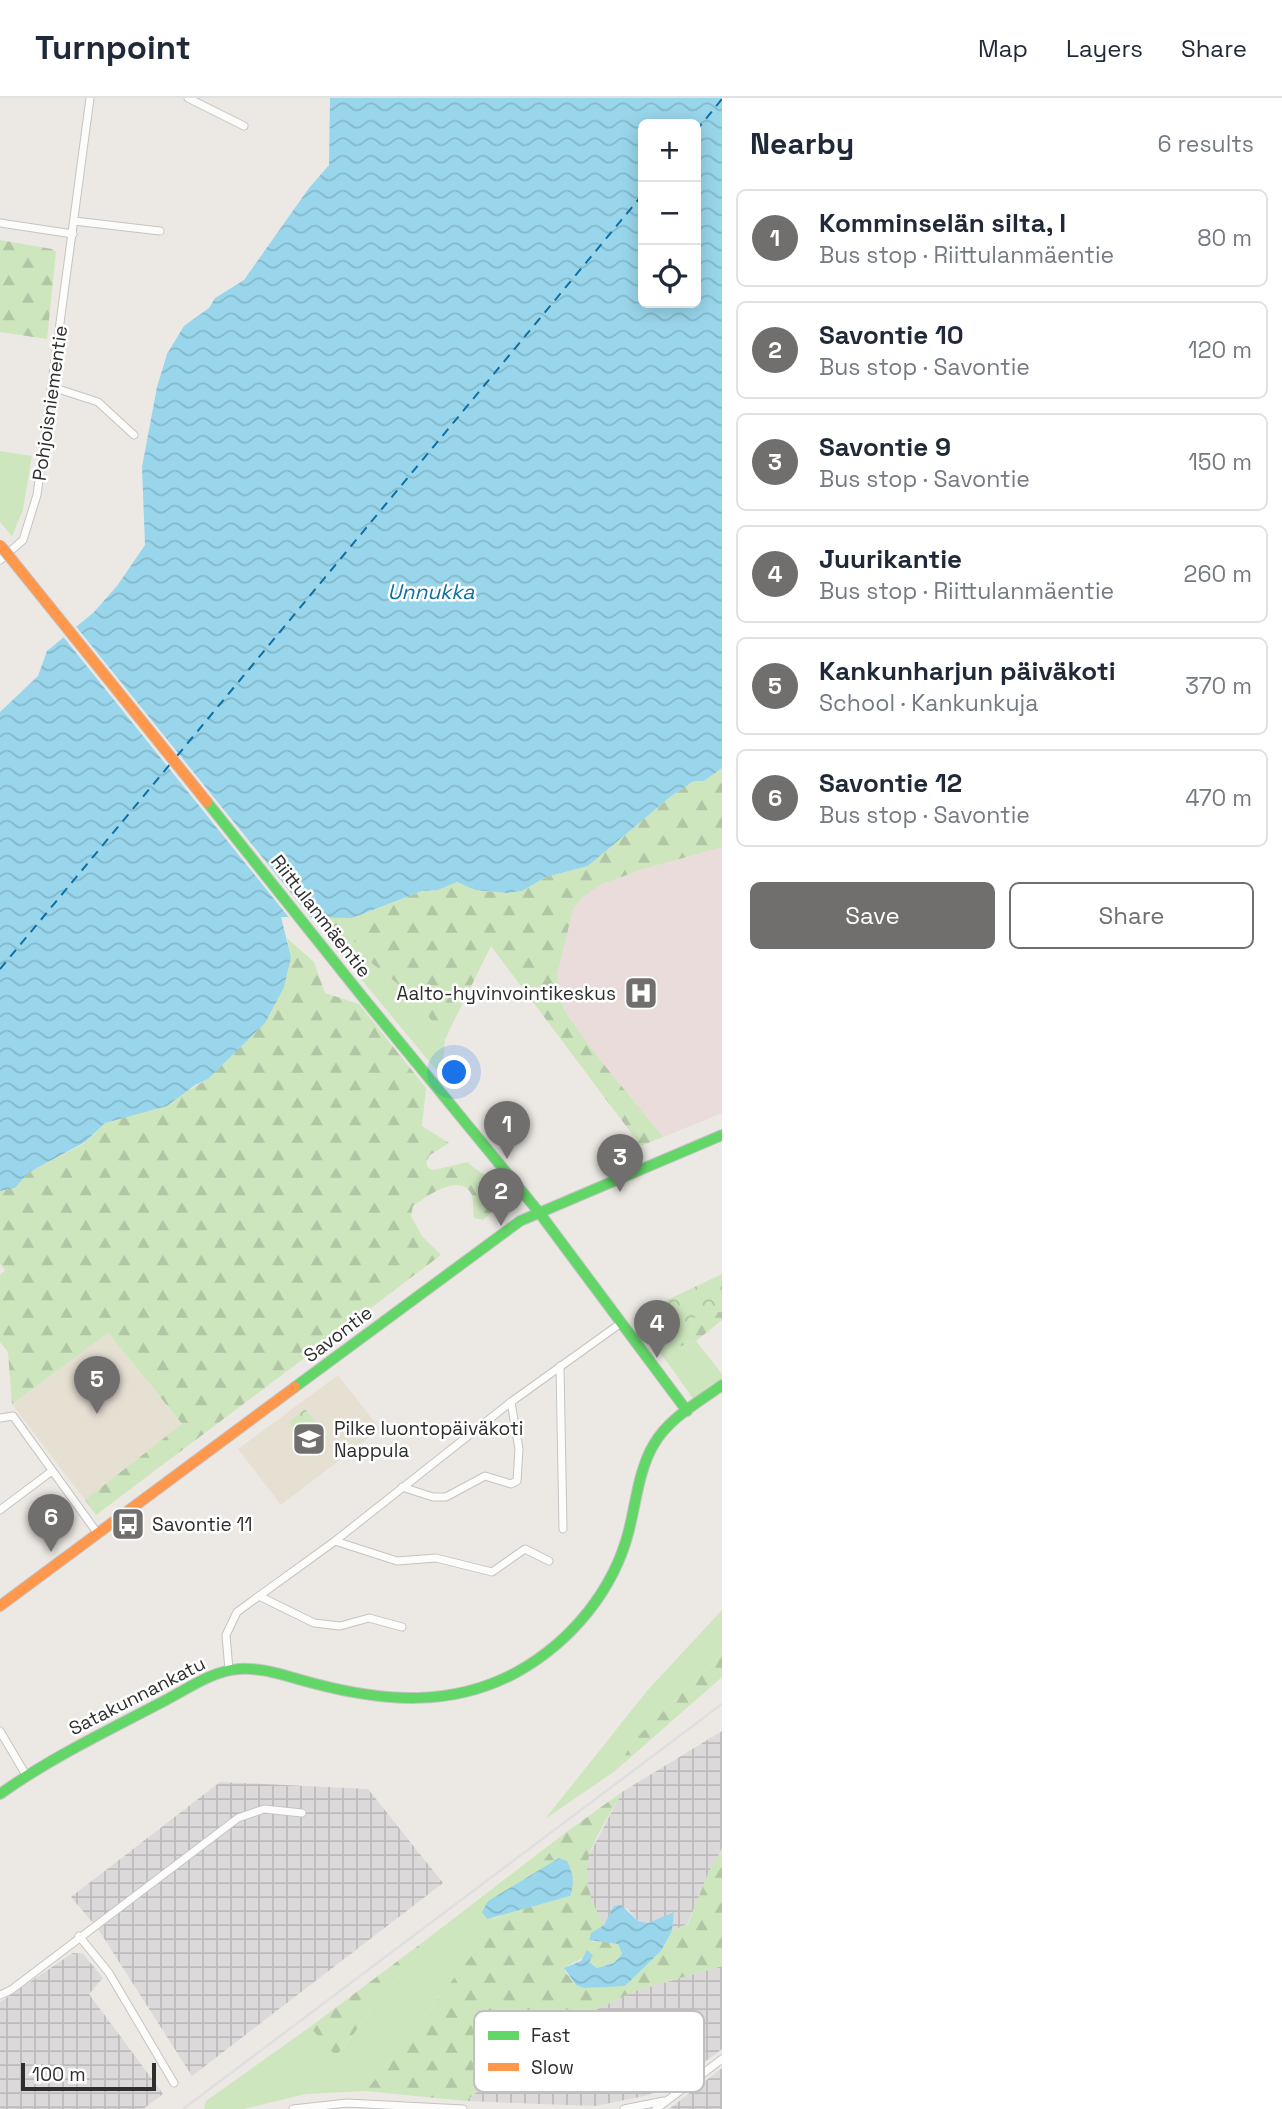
<!DOCTYPE html>
<html lang="en">
<head>
<meta charset="utf-8">
<style>
	body { margin:0; font-family:"Space Grotesk",sans-serif; background:#f6f6f7; color:#1f2937 }
	.controls { position:absolute; right:21px; top:21px; display:grid; overflow:hidden; border-radius:10px; box-shadow:0 4px 18px #0003 }
	.controls button { width:63px; height:63px; display:grid; place-items:center; padding:0; border:0; border-bottom:2px solid #e0e1e3; background:#fff; color:#1f2937; font:35px sans-serif }
	.scale { position:absolute; left:21px; bottom:18px; width:135px; box-sizing:border-box; padding-left:7px; border:4px solid #2e2e2e; border-top:0; font-size:19px; line-height:24px; white-space:nowrap; color:#2e2e2e; -webkit-text-stroke:5px #fff; paint-order:stroke }
	.you { position:absolute; left:455px; top:975px; width:24px; height:24px; margin:-18px; border:5px solid #fff; border-radius:50%; background:#1a73e8; box-shadow:0 0 0 10px #1a73e833 }
	.badge { display:grid; place-items:center; width:46px; height:46px; border-radius:50%; background:#706f6e; color:#fff; font-size:23px; font-weight:700 }
	.pin { position:absolute; translate:-50% -58px; filter:drop-shadow(0 2px 4px #0008) }
	.pin::after { content:''; position:absolute; top:37px; width:24px; height:21px; background:inherit; clip-path:polygon(0 0,100% 0,50% 100%) }
	.list { margin:0; padding:0; list-style:none }
	h2 { display:flex; justify-content:space-between; align-items:center; height:91px; margin:0; padding:0 28px; font-size:30px }
	h2 small { font-size:23px; font-weight:400; color:#747a83 }
	.list li { display:grid; grid-template-columns:46px 1fr auto; gap:21px; align-items:center; box-sizing:border-box; height:98px; margin:0 14px 14px; padding:0 14px; border:2px solid #e0e1e3; border-radius:10px }
	.list b { display:block; font-size:26px; white-space:nowrap }
	.list p { margin:0; font-size:23px; white-space:nowrap; color:#747a83 }
	.list em { font-size:23px; font-style:normal; color:#747a83 }
	.actions { display:flex; gap:14px; padding:21px 28px }
	.actions a { flex:1; padding:16px 0; border:2px solid #706f6e; border-radius:10px; text-align:center; font-size:24px; color:#706f6e }
	.actions .main { background:#706f6e; color:#fff }
	.icon { flex:none; width:38px; height:38px; fill:none; stroke:currentColor; stroke-width:2; stroke-linecap:round; stroke-linejoin:round }
	.map { position:relative; flex:none; width:722px; height:2011px; overflow:hidden }
	header { display:flex; align-items:center; gap:42px; box-sizing:border-box; height:98px; padding:0 35px; background:#fff; border-bottom:2px solid #e0e1e3 }
	header strong { font-size:33px }
	nav { display:flex; gap:38px; margin-inline-start:auto; font-size:24px }
	main { display:flex }
	aside { flex:1; background:#fff }
	.map>svg:first-child { display:block }
</style>
</head>
<body>
<header>
<strong>Turnpoint</strong>
<nav><a>Map</a><a>Layers</a><a>Share</a></nav>
</header>
<main>
<div class="map">
<svg width="722" height="2011" viewBox="0 0 722 2011">
	<defs>
		<pattern id="industrial-grid" width="8" height="8" patternUnits="userSpaceOnUse" patternTransform="scale(1.75)"><rect width="8" height="8" fill="#dcd9db"/><path d="M0 4h8M4 0v8" fill="none" stroke="#bdbbbc"/></pattern>
		<pattern id="forest-firs" width="22" height="20" patternUnits="userSpaceOnUse" patternTransform="scale(1.75)"><rect width="22" height="20" fill="#cee6be"/><path d="M5 1l3.5 6h-7zM16 11l3.5 6h-7z" fill="#b1c6a4"/></pattern>
		<pattern id="park-crowns" width="20" height="18" patternUnits="userSpaceOnUse" patternTransform="scale(1.75)"><rect width="20" height="18" fill="#cee6be"/><path d="M2 6a3 3 0 1 1 6 0M12 15a3 3 0 1 1 6 0" fill="none" stroke="#b1c6a4"/></pattern>
		<pattern id="water-waves" width="16" height="10" patternUnits="userSpaceOnUse" patternTransform="scale(1.75)"><rect width="16" height="10" fill="#99d6ec"/><path d="M0 5q4-4 8 0t8 0" fill="none" stroke="#84b8cb"/></pattern>
	</defs>
	<rect width="100%" height="100%" fill="#ece8e4"/>
	<g fill="url(#industrial-grid)">
		<polygon points="722,1633 722,1750 687,1826 672,1833 674,1815 648,1825 638,1823 627,1810 608,1821 604,1827 588,1799 586,1763 622,1694"/>
		<polygon points="220,1684 368,1691 443,1785 192,1978 98,1831 71,1799"/>
		<polygon points="73,1855 83,1856 103,1880 89,1896 163,1996 143,2011 0,2011 0,1904"/>
		<polygon points="722,1868 722,1951 672,1988 645,1998 595,2008 466,2003 551,1933 635,1893"/>
		<polygon points="722,1970 722,2011 669,2011"/>
	</g>
	<g fill="#e6e0d3">
		<polygon points="108,1235 182,1327 85,1402 12,1306"/>
		<polygon points="338,1277 380,1331 281,1407 238,1351"/>
	</g>
	<polygon fill="#e9dcdb" points="722,749 722,1015 663,1039 596,957 564,912 557,878 573,811 582,799 600,787 640,772"/>
	<g fill="#cee6be">
		<polygon points="0,353 32,358 23,412 12,438 0,424"/>
		<polygon points="361,843 364,859 414,899 445,941 442,979 333,847"/>
		<polygon points="696,1243 722,1276 722,1282 694,1302 665,1261 676,1250"/>
		<polygon points="722,1512 722,1556 635,1641 615,1673 545,1721 647,1593"/>
		<polygon points="565,1735 532,1777 489,1803 493,1821 504,1816 366,1993 306,1996 244,2011 204,2011 206,2003 310,1929 337,1957 431,1838"/>
	</g>
	<g fill="url(#forest-firs)">
		<polygon points="0,142 52,151 56,154 47,241 0,234"/>
		<polygon points="722,670 722,749 640,772 600,787 583,799 573,811 557,878 564,912 596,957 663,1039 641,1048 491,848 445,941 414,899 364,859 361,843 333,847 314,817 352,820 422,793 438,792 457,784 475,792 507,795 522,793 546,779 588,768 670,699 694,683 704,683"/>
		<path d="M287 840 314 864 325 895 359 906 426 990 422 1028 449 1045 430 1057 426 1064 428 1070 433 1072 468 1064C481 1079 504 1080 504 1103L483 1122 474 1120C473 1114 474 1103 472 1097 460 1073 426 1099 413 1108L411 1118 422 1138 441 1157 96 1417 85 1402 182 1326 108 1235 12 1306 8 1254 0 1244V1177L5 1172 0 1166V1093L15 1090 28 1075 85 1045 105 1025 143 1013 155 1012 208 981 248 941 291 859Z"/>
		<polygon points="665,1203 680,1227 708,1213 722,1214 722,1222 696,1243 676,1250 665,1261 633,1220"/>
		<polygon points="722,1556 722,1579 615,1673 635,1641"/>
		<path d="M622 1694C592 1750 570 1766 604 1827L591 1835 592 1844 599 1841 618 1846 622 1856 614 1865 597 1870 584 1859 567 1868 565 1874 576 1887 625 1888 661 1853 672 1833 688 1826 709 1773 722 1752V1868L635 1893 551 1933 466 2003 366 1993 504 1816 570 1798 540 1772 532 1777 565 1735Z"/>
		<polygon points="431,1838 336,1958 310,1929"/>
	</g>
	<g fill="url(#park-crowns)">
		<polygon points="722,1176 722,1214 708,1213 680,1227 665,1203"/>
		<polygon points="305,1311 328,1340 311,1353 289,1324"/>
	</g>
	<g fill="url(#water-waves)" fill-rule="evenodd">
		<path d="M330 0H722V670L704 683H694L670 699 588 768 546 779 522 793 507 795 475 792 457 784 438 792 422 793 352 820 281 819 291 859 284 889 265 925 208 981 195 987 167 1008 105 1025 85 1044 28 1075 15 1090 0 1093V614L38 578 47 553 93 515 117 488 145 447 142 369 157 289 167 256 184 228 209 210 215 200 244 182 309 90 329 67ZM643 26H696V205H643Z"/>
		<path d="M559 1760 567 1763C573 1775 575 1785 570 1798L487 1821 482 1814 488 1803Z"/>
		<polygon points="621,1807 638,1823 648,1825 674,1814 672,1833 661,1853 625,1888 584,1890 576,1887 564,1870 581,1863 587,1852 593,1857 589,1864 597,1870 614,1865 622,1856 618,1846 589,1842 591,1835 604,1827 614,1808"/>
	</g>
	<polygon fill="#ece8e4" points="74,526 312,821 291,822 61,536"/>
	<g fill="none" stroke-linecap="round" stroke-linejoin="round">
		<g stroke="#0d6fa3" stroke-width="2" stroke-dasharray="9 7" stroke-linecap="butt">
			<polyline points="696,33 722,1"/>
			<polyline points="177,658 643,96"/>
			<polyline points="0,871 171,665"/>
		</g>
		<defs>
			<g id="street">
				<polyline points="188,0 244,28"/>
				<polyline points="74,123 160,133"/>
				<polyline points="0,125 73,136"/>
				<polyline points="52,289 98,304 134,337"/>
				<polyline points="0,462 23,442 37,397 90,0"/>
				<polyline points="560,1268 563,1431"/>
				<polyline points="0,1320 13,1318 98,1436"/>
				<polyline points="402,1389 433,1399 446,1399 485,1378 511,1386 517,1383 519,1351 511,1304"/>
				<polyline points="0,1412 52,1373"/>
				<polyline points="335,1443 397,1463 436,1460 492,1474 525,1451 549,1463"/>
				<polyline points="259,1498 314,1525 340,1528 369,1520 402,1529"/>
				<polyline points="229,1572 226,1537 237,1514 335,1443 511,1304 621,1225"/>
				<polyline points="0,1633 26,1677"/>
				<polyline points="79,1838 109,1875 174,1985"/>
				<polyline points="0,1897 11,1892 238,1720 264,1711 302,1715"/>
				<polyline points="293,2011 347,2005 463,2011"/>
				<polyline points="624,2011 664,2003"/>
				<polyline points="656,2011 722,1961"/>
			</g>
			<g id="fast">
				<polyline points="365,902 538,1113 687,1313"/>
				<polyline points="295,1289 520,1123 722,1037"/>
				<path d="M0 1696C52 1659 109 1632 166 1602 189 1590 212 1573 239 1571 265 1569 291 1580 316 1586 385 1604 453 1609 517 1574 571 1544 614 1492 629 1432 636 1404 639 1371 654 1346 669 1320 699 1304 722 1287"/>
			</g>
			<polyline id="slow" points="0,1508 295,1289"/>
		</defs>
		<use href="#street" stroke="#c5c4c5" stroke-width="9"/>
		<use href="#fast" stroke="#c5c4c5" stroke-width="12"/>
		<use href="#slow" stroke="#c5c4c5" stroke-width="12"/>
		<use href="#street" stroke="#fcfcfb" stroke-width="7"/>
		<use href="#fast" stroke="#63d668" stroke-width="10"/>
		<use href="#slow" stroke="#ff974d" stroke-width="10"/>
		<polyline stroke="#dfdfe1" stroke-width="2.5" points="183,2011 722,1606"/>
		<defs>
			<polyline id="fast-bridge" points="207,704 365,902"/>
			<polyline id="slow-bridge" points="0,447 207,704"/>
		</defs>
		<use href="#fast-bridge" stroke="#c5c4c5" stroke-width="12" stroke-linecap="butt"/>
		<use href="#slow-bridge" stroke="#c5c4c5" stroke-width="12" stroke-linecap="butt"/>
		<use href="#fast-bridge" stroke="#63d668" stroke-width="10"/>
		<use href="#slow-bridge" stroke="#ff974d" stroke-width="10"/>
	</g>
	<defs>
		<symbol id="hospital-square" viewBox="-11 -11 22 22"><rect x="-9" y="-9" width="18" height="18" rx="4" fill="#706f6e" stroke="#fff"/><path d="M-5-5h3v3.5h4V-5h3V5h-3V1.5h-4V5h-3Z" fill="#fff"/></symbol>
		<symbol id="school-square" viewBox="-11 -11 22 22"><rect x="-9" y="-9" width="18" height="18" rx="4" fill="#706f6e" stroke="#fff"/><path d="M0-5L7-2L0 1L-7-2ZM-4 1L0 2.5L4 1V4Q0 6-4 4Z" fill="#fff"/></symbol>
		<symbol id="bus-square" viewBox="-11 -11 22 22"><rect x="-9" y="-9" width="18" height="18" rx="4" fill="#706f6e" stroke="#fff"/><path d="M-5-6H5V4H4V6H2V4H-2V6H-4V4H-5ZM-3.5-4V0h7V-4ZM-3.5 1.2v1.5H-2V1.2ZM2 1.2v1.5H3.5V1.2Z" fill="#fff"/></symbol>
	</defs>
	<g fill-rule="evenodd">
		<use href="#hospital-square" x="622" y="876" width="38" height="38"/>
		<use href="#school-square" x="290" y="1322" width="38" height="38"/>
		<use href="#bus-square" x="109" y="1407" width="38" height="38"/>
	</g>
	<g text-anchor="middle" dominant-baseline="central" stroke-width="5" stroke-linejoin="round" paint-order="stroke">
		<g font-size="19" fill="#2e2e2e" stroke="#fff">
			<text transform="translate(50 305) rotate(-82)">Pohjoisniementie</text>
			<text transform="translate(321 818) rotate(52)">Riittulanmäentie</text>
			<text transform="translate(338 1236) rotate(-37)">Savontie</text>
			<text transform="translate(137 1598) rotate(-27)">Satakunnankatu</text>
		</g>
		<g font-size="19" fill="#2e2e2e" stroke="#fff" text-anchor="start">
			<text x="616" y="895" text-anchor="end">Aalto-hyvinvointikeskus</text>
			<text x="334" y="1330">Pilke luontopäiväkoti<tspan x="334" dy="22">Nappula</tspan></text>
			<text x="152" y="1426">Savontie 11</text>
		</g>
		<g font-size="21" font-style="italic" fill="#0d6fa3" stroke="#fff">
			<text x="431" y="493">Unnukka</text>
		</g>
	</g>
	<rect x="474" y="1913" width="230" height="81" rx="10" fill="#fff" stroke="#c0c0c0" stroke-width="2"/>
	<rect x="488" y="1933" width="31" height="9" fill="#63d668"/>
	<rect x="488" y="1965" width="31" height="8" fill="#ff974d"/>
	<g font-size="19" fill="#2e2e2e">
		<text x="531" y="1944">Fast</text>
		<text x="531" y="1976">Slow</text>
	</g>
</svg>
<div class="controls">
<button>+</button>
<button>−</button>
<button><svg class="icon" aria-label="locate" viewBox="0 0 24 24"><circle cx="12" cy="12" r="6"/><path d="M12 2v4M12 18v4M2 12h4M18 12h4"/></svg></button>
</div>
<div class="scale">100 m</div>
<div class="you"></div>
<div class="pin badge" style="left:507px;top:1061px">1</div>
<div class="pin badge" style="left:501px;top:1128px">2</div>
<div class="pin badge" style="left:620px;top:1094px">3</div>
<div class="pin badge" style="left:657px;top:1260px">4</div>
<div class="pin badge" style="left:97px;top:1316px">5</div>
<div class="pin badge" style="left:51px;top:1454px">6</div>
</div>
<aside>
<h2>Nearby<small>6 results</small></h2>
<ul class="list">
<li><span class="badge">1</span><div><b>Komminselän silta, I</b><p>Bus stop · Riittulanmäentie</p></div><em>80 m</em></li>
<li><span class="badge">2</span><div><b>Savontie 10</b><p>Bus stop · Savontie</p></div><em>120 m</em></li>
<li><span class="badge">3</span><div><b>Savontie 9</b><p>Bus stop · Savontie</p></div><em>150 m</em></li>
<li><span class="badge">4</span><div><b>Juurikantie</b><p>Bus stop · Riittulanmäentie</p></div><em>260 m</em></li>
<li><span class="badge">5</span><div><b>Kankunharjun päiväkoti</b><p>School · Kankunkuja</p></div><em>370 m</em></li>
<li><span class="badge">6</span><div><b>Savontie 12</b><p>Bus stop · Savontie</p></div><em>470 m</em></li>
</ul>
<div class="actions"><a class="main">Save</a><a>Share</a></div>
</aside>
</main>
</body>
</html>
